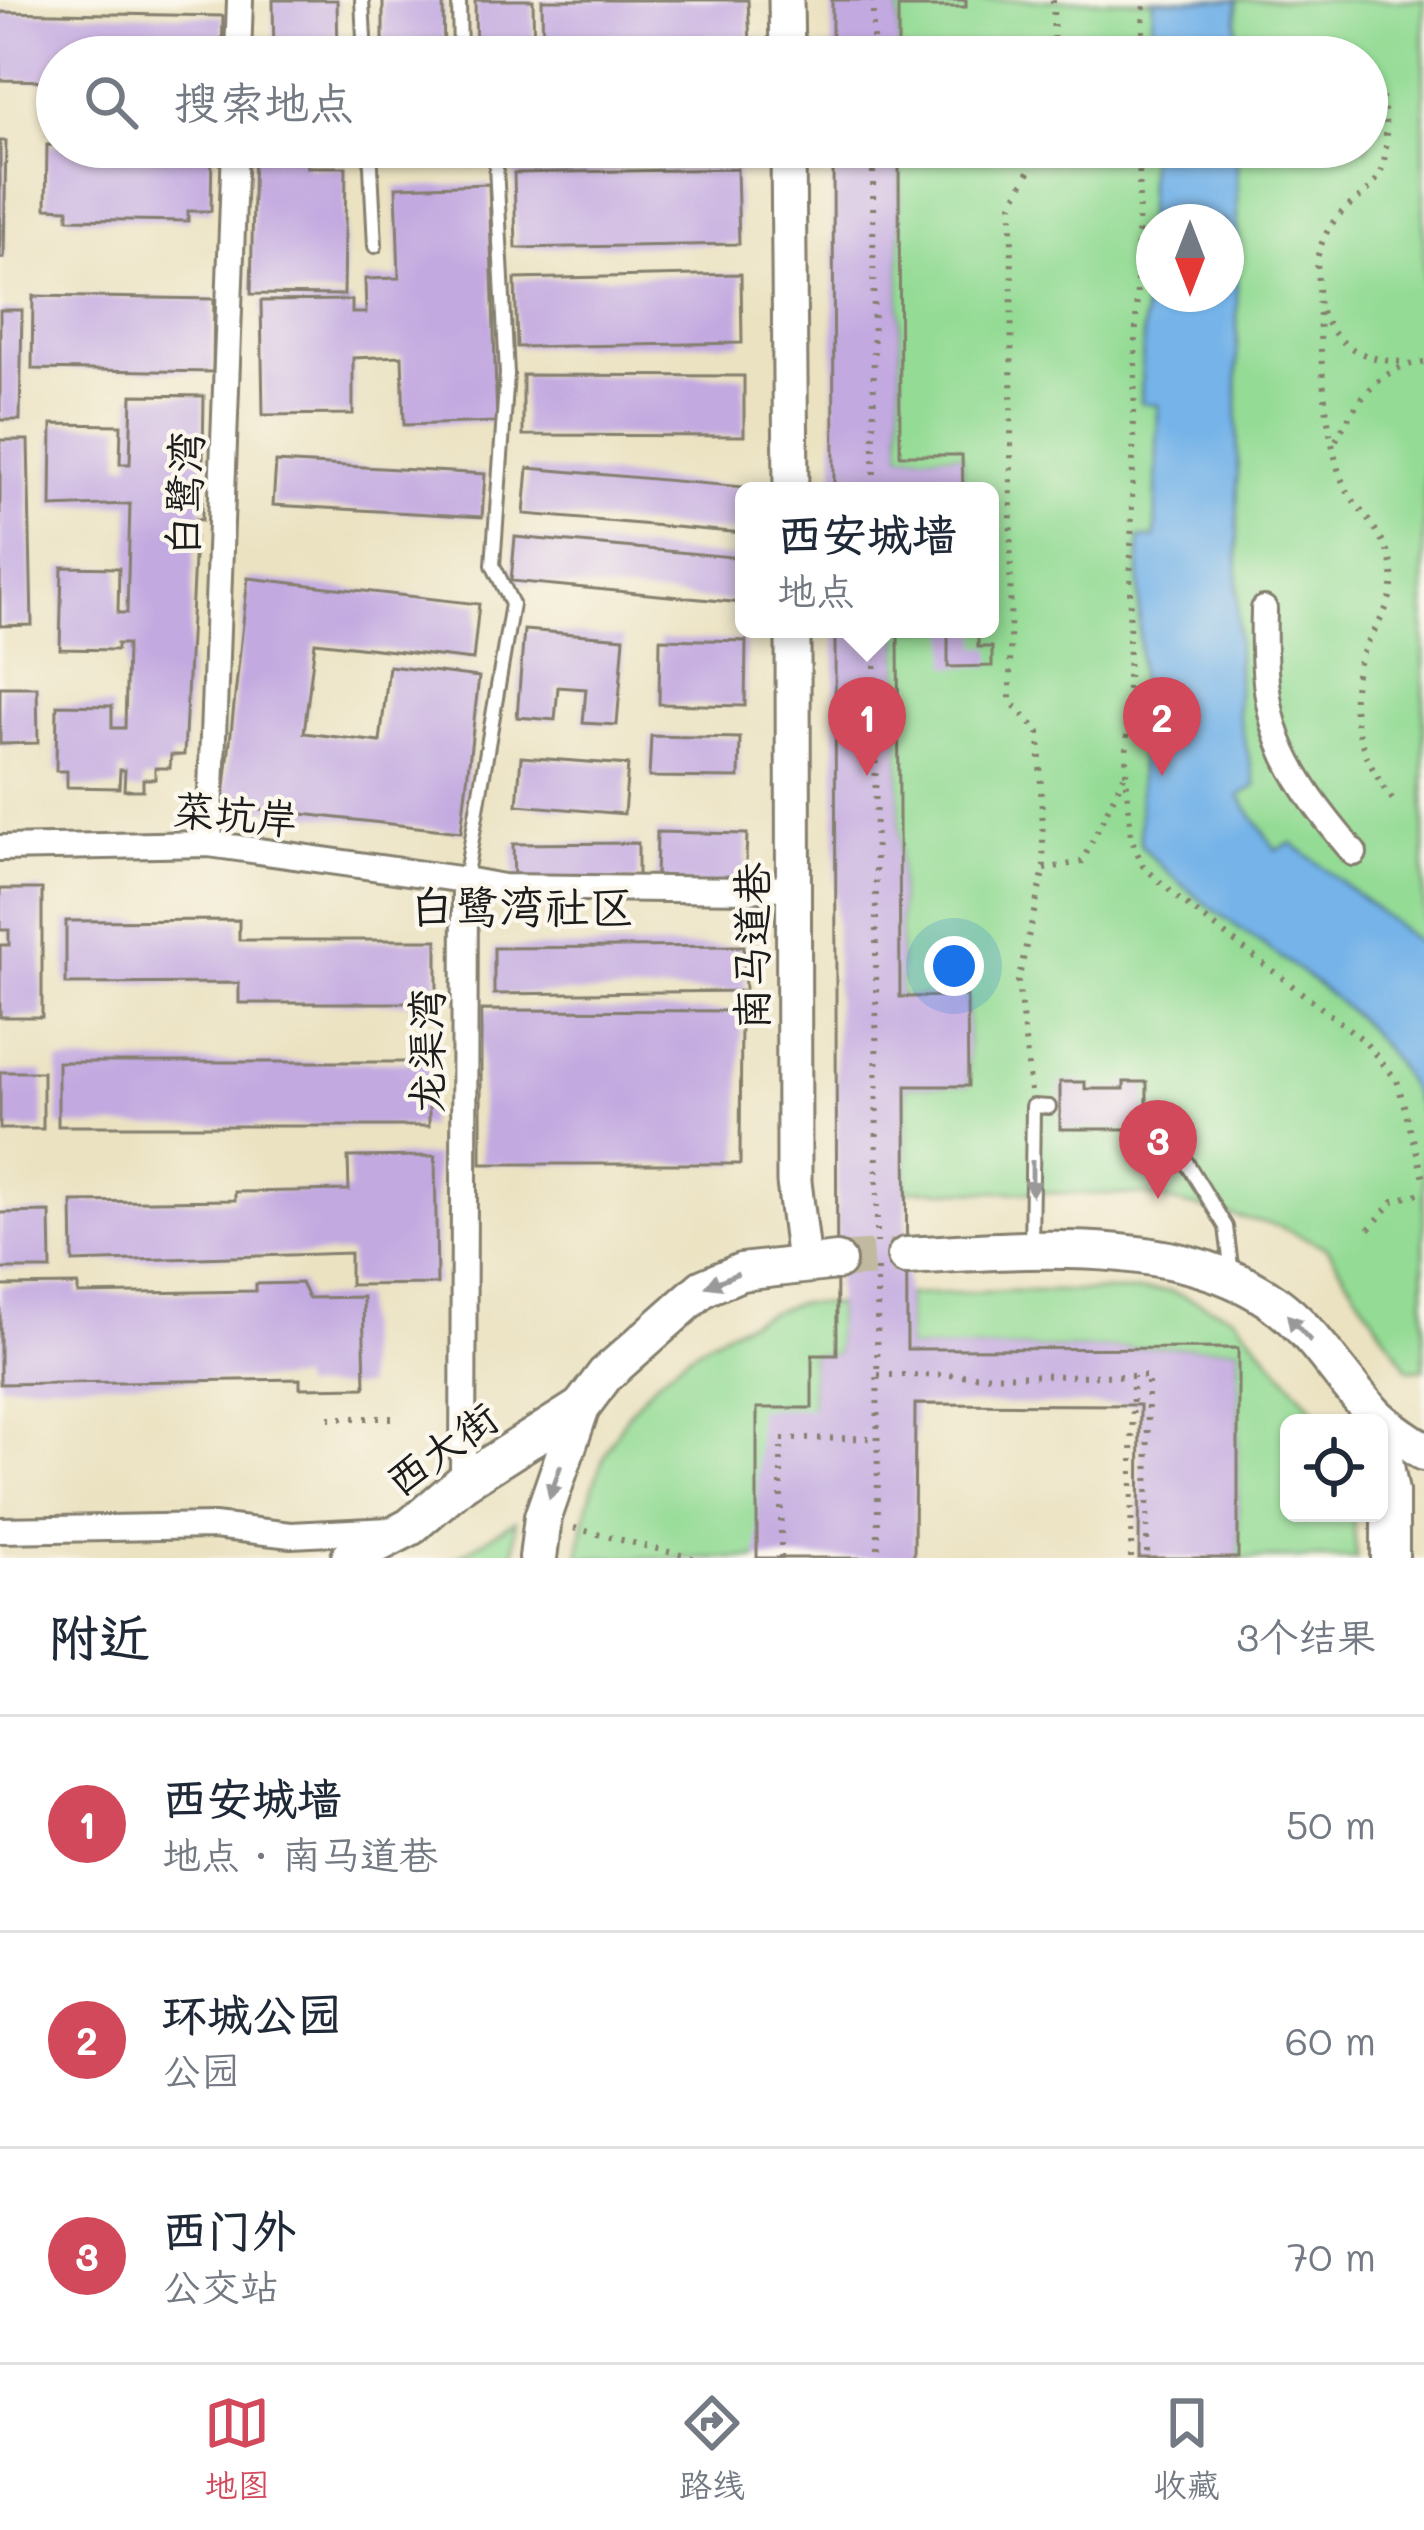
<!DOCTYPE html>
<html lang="zh">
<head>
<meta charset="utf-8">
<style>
	body { margin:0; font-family:Mali,"LXGW WenKai TC",sans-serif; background:#f2f2f3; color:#1f2937 }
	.controls { position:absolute; right:36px; bottom:36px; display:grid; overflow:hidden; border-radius:18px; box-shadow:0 3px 9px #0004 }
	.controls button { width:108px; height:108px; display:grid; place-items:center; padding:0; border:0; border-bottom:3px solid #e0e1e3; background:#fff; color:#1f2937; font:60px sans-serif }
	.compass { position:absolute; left:1136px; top:204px; width:108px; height:108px; border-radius:50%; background:#fff; box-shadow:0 3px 9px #0004; rotate:180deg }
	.you { position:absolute; left:954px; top:966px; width:42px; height:42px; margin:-30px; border:9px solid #fff; border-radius:50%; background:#1a73e8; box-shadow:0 0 0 18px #1a73e833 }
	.badge { display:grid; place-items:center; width:78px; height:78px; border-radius:50%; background:#d1495b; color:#fff; font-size:39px; font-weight:700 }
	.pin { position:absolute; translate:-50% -99px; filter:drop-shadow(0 3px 6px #0008) }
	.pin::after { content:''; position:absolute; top:63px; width:42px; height:36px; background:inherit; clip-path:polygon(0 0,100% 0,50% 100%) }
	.popup { position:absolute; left:735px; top:482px; width:264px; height:156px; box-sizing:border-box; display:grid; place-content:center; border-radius:18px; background:#fff; filter:drop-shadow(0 3px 9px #0005); font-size:39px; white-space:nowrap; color:#747a83 }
	.popup b { font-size:45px; color:#1f2937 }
	.popup::after { content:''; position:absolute; left:50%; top:100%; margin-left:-24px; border:24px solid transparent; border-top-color:#fff }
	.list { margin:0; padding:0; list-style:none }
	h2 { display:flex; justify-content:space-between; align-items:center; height:156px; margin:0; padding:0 48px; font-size:51px }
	h2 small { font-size:39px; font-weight:400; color:#747a83 }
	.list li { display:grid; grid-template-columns:78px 1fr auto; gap:36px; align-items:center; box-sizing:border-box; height:216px; padding:0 48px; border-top:3px solid #e0e1e3 }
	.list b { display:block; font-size:45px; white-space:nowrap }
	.list p { margin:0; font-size:39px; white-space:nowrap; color:#747a83 }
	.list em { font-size:39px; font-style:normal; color:#747a83 }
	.icon { flex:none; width:66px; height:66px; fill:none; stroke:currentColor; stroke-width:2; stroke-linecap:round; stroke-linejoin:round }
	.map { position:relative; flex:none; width:1424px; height:1558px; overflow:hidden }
	.search { position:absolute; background:#fff; box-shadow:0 3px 9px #0004; left:36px; right:36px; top:36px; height:132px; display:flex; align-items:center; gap:30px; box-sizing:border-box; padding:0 42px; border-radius:66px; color:#747a83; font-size:45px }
	.sheet { height:804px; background:#fff }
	nav { display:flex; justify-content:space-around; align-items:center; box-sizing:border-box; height:168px; border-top:3px solid #e0e1e3; background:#fff; font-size:33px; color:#747a83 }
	nav a { display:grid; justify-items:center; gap:6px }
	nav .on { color:#d1495b }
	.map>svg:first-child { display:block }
</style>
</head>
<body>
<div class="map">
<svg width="1424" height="1558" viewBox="0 0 1424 1558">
	<rect width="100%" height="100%" fill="#fbf7ec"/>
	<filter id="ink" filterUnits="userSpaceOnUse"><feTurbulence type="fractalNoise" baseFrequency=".00833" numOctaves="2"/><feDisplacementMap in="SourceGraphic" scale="24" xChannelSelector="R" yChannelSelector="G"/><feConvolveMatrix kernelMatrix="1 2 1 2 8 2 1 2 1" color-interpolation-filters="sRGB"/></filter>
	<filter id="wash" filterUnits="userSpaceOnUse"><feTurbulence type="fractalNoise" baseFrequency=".004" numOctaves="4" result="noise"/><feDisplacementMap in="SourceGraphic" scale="48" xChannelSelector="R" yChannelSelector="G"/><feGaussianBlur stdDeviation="2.7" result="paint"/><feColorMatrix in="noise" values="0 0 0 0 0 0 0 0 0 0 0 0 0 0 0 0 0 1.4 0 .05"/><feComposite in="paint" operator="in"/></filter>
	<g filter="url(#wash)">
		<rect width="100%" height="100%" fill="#ebe2c1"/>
		<g fill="#94db95" stroke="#587c58" stroke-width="3" fill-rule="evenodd">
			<path d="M966 0H1424V1369H1408L1327 1248 1278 1226 1143 1195 906 1190V1086L968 1085 967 997H900L898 629H990V491H963L962 455H900L899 147H1367V57H898V7H965ZM1154 222H1226V294H1154Z"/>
			<polygon points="1009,1291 1170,1291 1234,1316 1326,1423 1289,1423 1289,1513 1352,1513 1357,1558 1238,1558 1238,1348 907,1349 907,1295"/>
			<path d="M799 1303 837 1304V1355H812V1408L757 1558H579C593 1418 668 1343 799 1303Z"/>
			<polygon points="515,1521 514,1558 456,1558"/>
		</g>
		<g fill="#75b3e8" stroke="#486882" stroke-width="3" fill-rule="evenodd">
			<polygon points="1153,0 1237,0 1237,57 1151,57"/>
			<path d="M1149 147H1237L1238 713 1256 786 1239 796 1276 850 1292 843 1424 947V1123C1387 993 1224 941 1140 844L1139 538H1155L1158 405 1141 403ZM1154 222H1226V294H1154Z"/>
		</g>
		<g id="blocks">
			<g fill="#c2a9e0">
				<polygon points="273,0 337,0 338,57 274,57"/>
				<polygon points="383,0 443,0 444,57 383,57"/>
				<polygon points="475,0 533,0 534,57 476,57"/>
				<polygon points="542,0 748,0 750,45 543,53"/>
				<polygon points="832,0 966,0 966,7 898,7 898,57 832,57"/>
				<polygon points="0,12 223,16 222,57 57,57 57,81 0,80"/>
				<polygon points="0,141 6,141 4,258 0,258"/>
				<polygon points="47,145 212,148 211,211 188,211 188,221 68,219 68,209 46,208"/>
				<polygon points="254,147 308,147 307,167 346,167 344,295 251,294"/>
				<polygon points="385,147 476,147 476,152 445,152 446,160 385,161"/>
				<polygon points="833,147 899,147 900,455 962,455 963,491 834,491"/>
				<polygon points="737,169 739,244 516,248 514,173"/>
				<polygon points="489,184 497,422 404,425 402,356 353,358 353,414 263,415 261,301 352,300 352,313 366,313 365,279 399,278 396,187"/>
				<polygon points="741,274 742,343 517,347 515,279"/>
				<polygon points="33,296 214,299 213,372 32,369"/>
				<polygon points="0,310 22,310 20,420 0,420"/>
				<polygon points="523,375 744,376 744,436 523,435"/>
				<polygon points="132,395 204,396 202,520 196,519 184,755 171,755 170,768 155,768 155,779 143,779 143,790 124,790 125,770 120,770 119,788 67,787 67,771 56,771 57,705 112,706 112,728 125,728 127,644 117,644 117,650 60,649 62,567 119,568 118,613 127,613 130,504 51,507 52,424 121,425 120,464 130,464"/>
				<polygon points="0,440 28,440 32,625 0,626"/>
				<polygon points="276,462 485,474 482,517 273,505"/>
				<polygon points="528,468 744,487 744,533 524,514"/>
				<polygon points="515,537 744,558 743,603 511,581"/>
				<polygon points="248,578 479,604 473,660 315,642 304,733 380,742 389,666 479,677 461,832 223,805"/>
				<polygon points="835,629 898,629 900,997 967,996 968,1086 906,1086 907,1349 1238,1348 1238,1558 1139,1558 1140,1405 915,1404 914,1558 757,1558 757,1408 812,1408 812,1355 837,1355"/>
				<polygon points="948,629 978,629 978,647 992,647 992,666 948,667"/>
				<polygon points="524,630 624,638 617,725 583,723 586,689 558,687 555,720 517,717"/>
				<polygon points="660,639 746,641 745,706 659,704"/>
				<polygon points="0,687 37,687 38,743 0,744"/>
				<polygon points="651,736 740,738 739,778 649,777"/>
				<polygon points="521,757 628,765 624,814 517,805"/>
				<polygon points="657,832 747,834 745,886 656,884"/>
				<polygon points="638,843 638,882 514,883 513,844"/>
				<polygon points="0,889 42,889 42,1017 0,1017 0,945 9,945 9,930 0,930"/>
				<polygon points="239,920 239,940 437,940 437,1003 239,1003 239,983 66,984 66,921"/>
				<polygon points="744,946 745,991 494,994 494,948"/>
				<polygon points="481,1010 741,1011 740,1164 481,1164"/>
				<rect x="58" y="1062" width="371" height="64"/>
				<rect x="0" y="1072" width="43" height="57"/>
				<polygon points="1060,1082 1085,1082 1085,1089 1124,1089 1124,1082 1147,1082 1147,1129 1060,1129"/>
				<polygon points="435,1156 437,1284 350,1285 350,1253 73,1262 72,1202 235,1200 235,1192 349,1190 348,1157"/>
				<polygon points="50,1212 51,1269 0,1269 0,1213"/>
				<polygon points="301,1283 308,1298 363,1297 365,1387 300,1388 300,1379 0,1384 0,1286 78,1285 78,1294 256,1291 256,1284"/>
			</g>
		</g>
	</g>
	<g filter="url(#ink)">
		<use href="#blocks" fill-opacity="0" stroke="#847f6e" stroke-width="3"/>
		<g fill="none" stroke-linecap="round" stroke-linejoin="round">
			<polyline stroke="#c2baa0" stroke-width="36" stroke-dasharray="36 18" stroke-linecap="butt" points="837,1261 906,1256"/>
			<defs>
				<g id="lane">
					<polyline points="362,0 365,57"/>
					<polyline points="459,0 460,57"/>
					<polyline points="370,147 375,246"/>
					<polyline points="465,880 512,604 493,565 507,374 495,147"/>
					<polyline points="1155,1111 1226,1227 1232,1274"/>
					<polyline points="1031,1249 1033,1106 1049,1107"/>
				</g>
				<g id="street">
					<polyline points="238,57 240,0"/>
					<path d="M1264 609C1261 727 1279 764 1354 853"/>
					<polyline points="209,844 235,147"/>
					<polyline points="0,848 209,844 465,880"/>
					<polyline points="463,1482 465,880 503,887 748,890 796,886"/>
					<polyline points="0,1530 214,1526 291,1535 390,1530"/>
				</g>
				<g id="secondary">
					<polyline points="786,0 787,57"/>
					<polyline points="788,147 791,491"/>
					<polyline points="793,629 794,1182 804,1262"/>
				</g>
				<g id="primary">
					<path d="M906 1256C1021 1250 1188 1232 1282 1309 1317 1337 1342 1380 1373 1413 1387 1428 1407 1439 1424 1452"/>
					<polyline points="1379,1433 1390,1492 1390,1558"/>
					<polyline points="350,1558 410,1527 463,1482 581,1407"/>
					<polyline points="538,1558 543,1517 581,1407 605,1375 703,1288 741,1272 837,1261"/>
				</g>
			</defs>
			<use href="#lane" stroke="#847f6e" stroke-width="18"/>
			<use href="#street" stroke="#847f6e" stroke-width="30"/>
			<use href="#secondary" stroke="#847f6e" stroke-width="39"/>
			<use href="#primary" stroke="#847f6e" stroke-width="42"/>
			<g stroke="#847f6e" stroke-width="6" stroke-dasharray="3 9" stroke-linecap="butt">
				<polyline points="873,0 873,57"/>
				<polyline points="1053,0 1054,57"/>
				<polyline points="1142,57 1144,0"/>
				<path d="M1382 97C1403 221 1337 175 1317 259 1320 327 1320 402 1338 469 1349 509 1389 530 1392 572 1395 603 1378 622 1365 648 1340 699 1360 759 1394 801"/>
				<polyline points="873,147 874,491"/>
				<polyline points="1140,147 1126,772 1131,838 1143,866 1180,900 1362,1039 1397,1080 1424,1179"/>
				<path d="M1321 312C1339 349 1366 361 1406 362"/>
				<path d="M1336 440C1356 403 1378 367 1424 362"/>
				<polyline points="875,629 877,1243"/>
				<polyline points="1044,869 1082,862 1124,776"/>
				<polyline points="1031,1091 1018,981 1044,869 1039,732 1010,701 1012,204 1042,147"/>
				<polyline points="1369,1229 1394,1201 1424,1192"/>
				<polyline points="877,1269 878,1558"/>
				<polyline points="878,1375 1148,1376 1147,1558"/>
				<polyline points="329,1418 396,1418"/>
				<polyline points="574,1528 693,1558"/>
				<polyline points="781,1558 781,1439 877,1438"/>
				<polyline points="1131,1558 1133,1376"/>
			</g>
			<use href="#lane" stroke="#fff" stroke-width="12"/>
			<use href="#street" stroke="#fff" stroke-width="24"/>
			<use href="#secondary" stroke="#fff" stroke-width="33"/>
			<use href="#primary" stroke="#fff" stroke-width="36"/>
		</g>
		<defs><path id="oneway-solid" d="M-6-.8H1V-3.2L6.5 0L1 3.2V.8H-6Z" transform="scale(3)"/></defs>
		<g fill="#999">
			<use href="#oneway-solid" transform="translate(1032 1178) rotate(90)"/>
			<use href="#oneway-solid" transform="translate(722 1280) rotate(157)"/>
			<use href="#oneway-solid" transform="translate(1299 1328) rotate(-132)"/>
			<use href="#oneway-solid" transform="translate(555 1482) rotate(109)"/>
		</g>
	</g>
	<g text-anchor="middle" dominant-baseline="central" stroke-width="9" stroke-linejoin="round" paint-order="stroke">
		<g font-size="42" fill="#1c1c1c" stroke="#fbf7ec">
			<text transform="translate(183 494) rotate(-88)">白鹭湾</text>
			<text transform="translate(236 813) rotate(5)">菜坑岸</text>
			<text transform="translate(750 946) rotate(-90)">南马道巷</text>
			<text transform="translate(425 1051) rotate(-90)">龙渠湾</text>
			<text transform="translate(441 1448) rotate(-36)">西大街</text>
		</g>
		<g font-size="45" fill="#1c1c1c" stroke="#fbf7ec">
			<text x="522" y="905">白鹭湾社区</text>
		</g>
	</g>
</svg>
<div class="controls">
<button><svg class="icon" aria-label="locate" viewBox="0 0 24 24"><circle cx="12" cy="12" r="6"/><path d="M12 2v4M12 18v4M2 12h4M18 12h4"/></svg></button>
</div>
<svg class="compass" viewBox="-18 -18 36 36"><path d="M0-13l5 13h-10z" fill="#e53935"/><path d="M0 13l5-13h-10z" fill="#747a83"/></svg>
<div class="you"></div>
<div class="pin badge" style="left:867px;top:776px">1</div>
<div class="popup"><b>西安城墙</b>地点</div>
<div class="pin badge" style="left:1162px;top:776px">2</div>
<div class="pin badge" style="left:1158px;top:1199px">3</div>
<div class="search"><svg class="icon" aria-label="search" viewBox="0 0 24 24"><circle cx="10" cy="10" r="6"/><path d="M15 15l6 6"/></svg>搜索地点</div>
</div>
<section class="sheet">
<h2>附近<small>3个结果</small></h2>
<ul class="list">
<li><span class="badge">1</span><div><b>西安城墙</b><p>地点 · 南马道巷</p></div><em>50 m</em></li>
<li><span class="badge">2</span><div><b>环城公园</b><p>公园</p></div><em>60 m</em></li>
<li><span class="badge">3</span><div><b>西门外</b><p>公交站</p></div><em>70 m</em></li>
</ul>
</section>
<nav>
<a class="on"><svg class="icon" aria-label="map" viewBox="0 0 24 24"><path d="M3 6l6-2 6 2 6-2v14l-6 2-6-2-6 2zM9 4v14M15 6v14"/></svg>地图</a>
<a><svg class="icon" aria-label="directions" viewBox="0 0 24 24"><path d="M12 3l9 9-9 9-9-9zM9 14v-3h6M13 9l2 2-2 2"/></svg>路线</a>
<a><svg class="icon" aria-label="saved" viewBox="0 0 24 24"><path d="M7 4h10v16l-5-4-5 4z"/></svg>收藏</a>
</nav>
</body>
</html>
